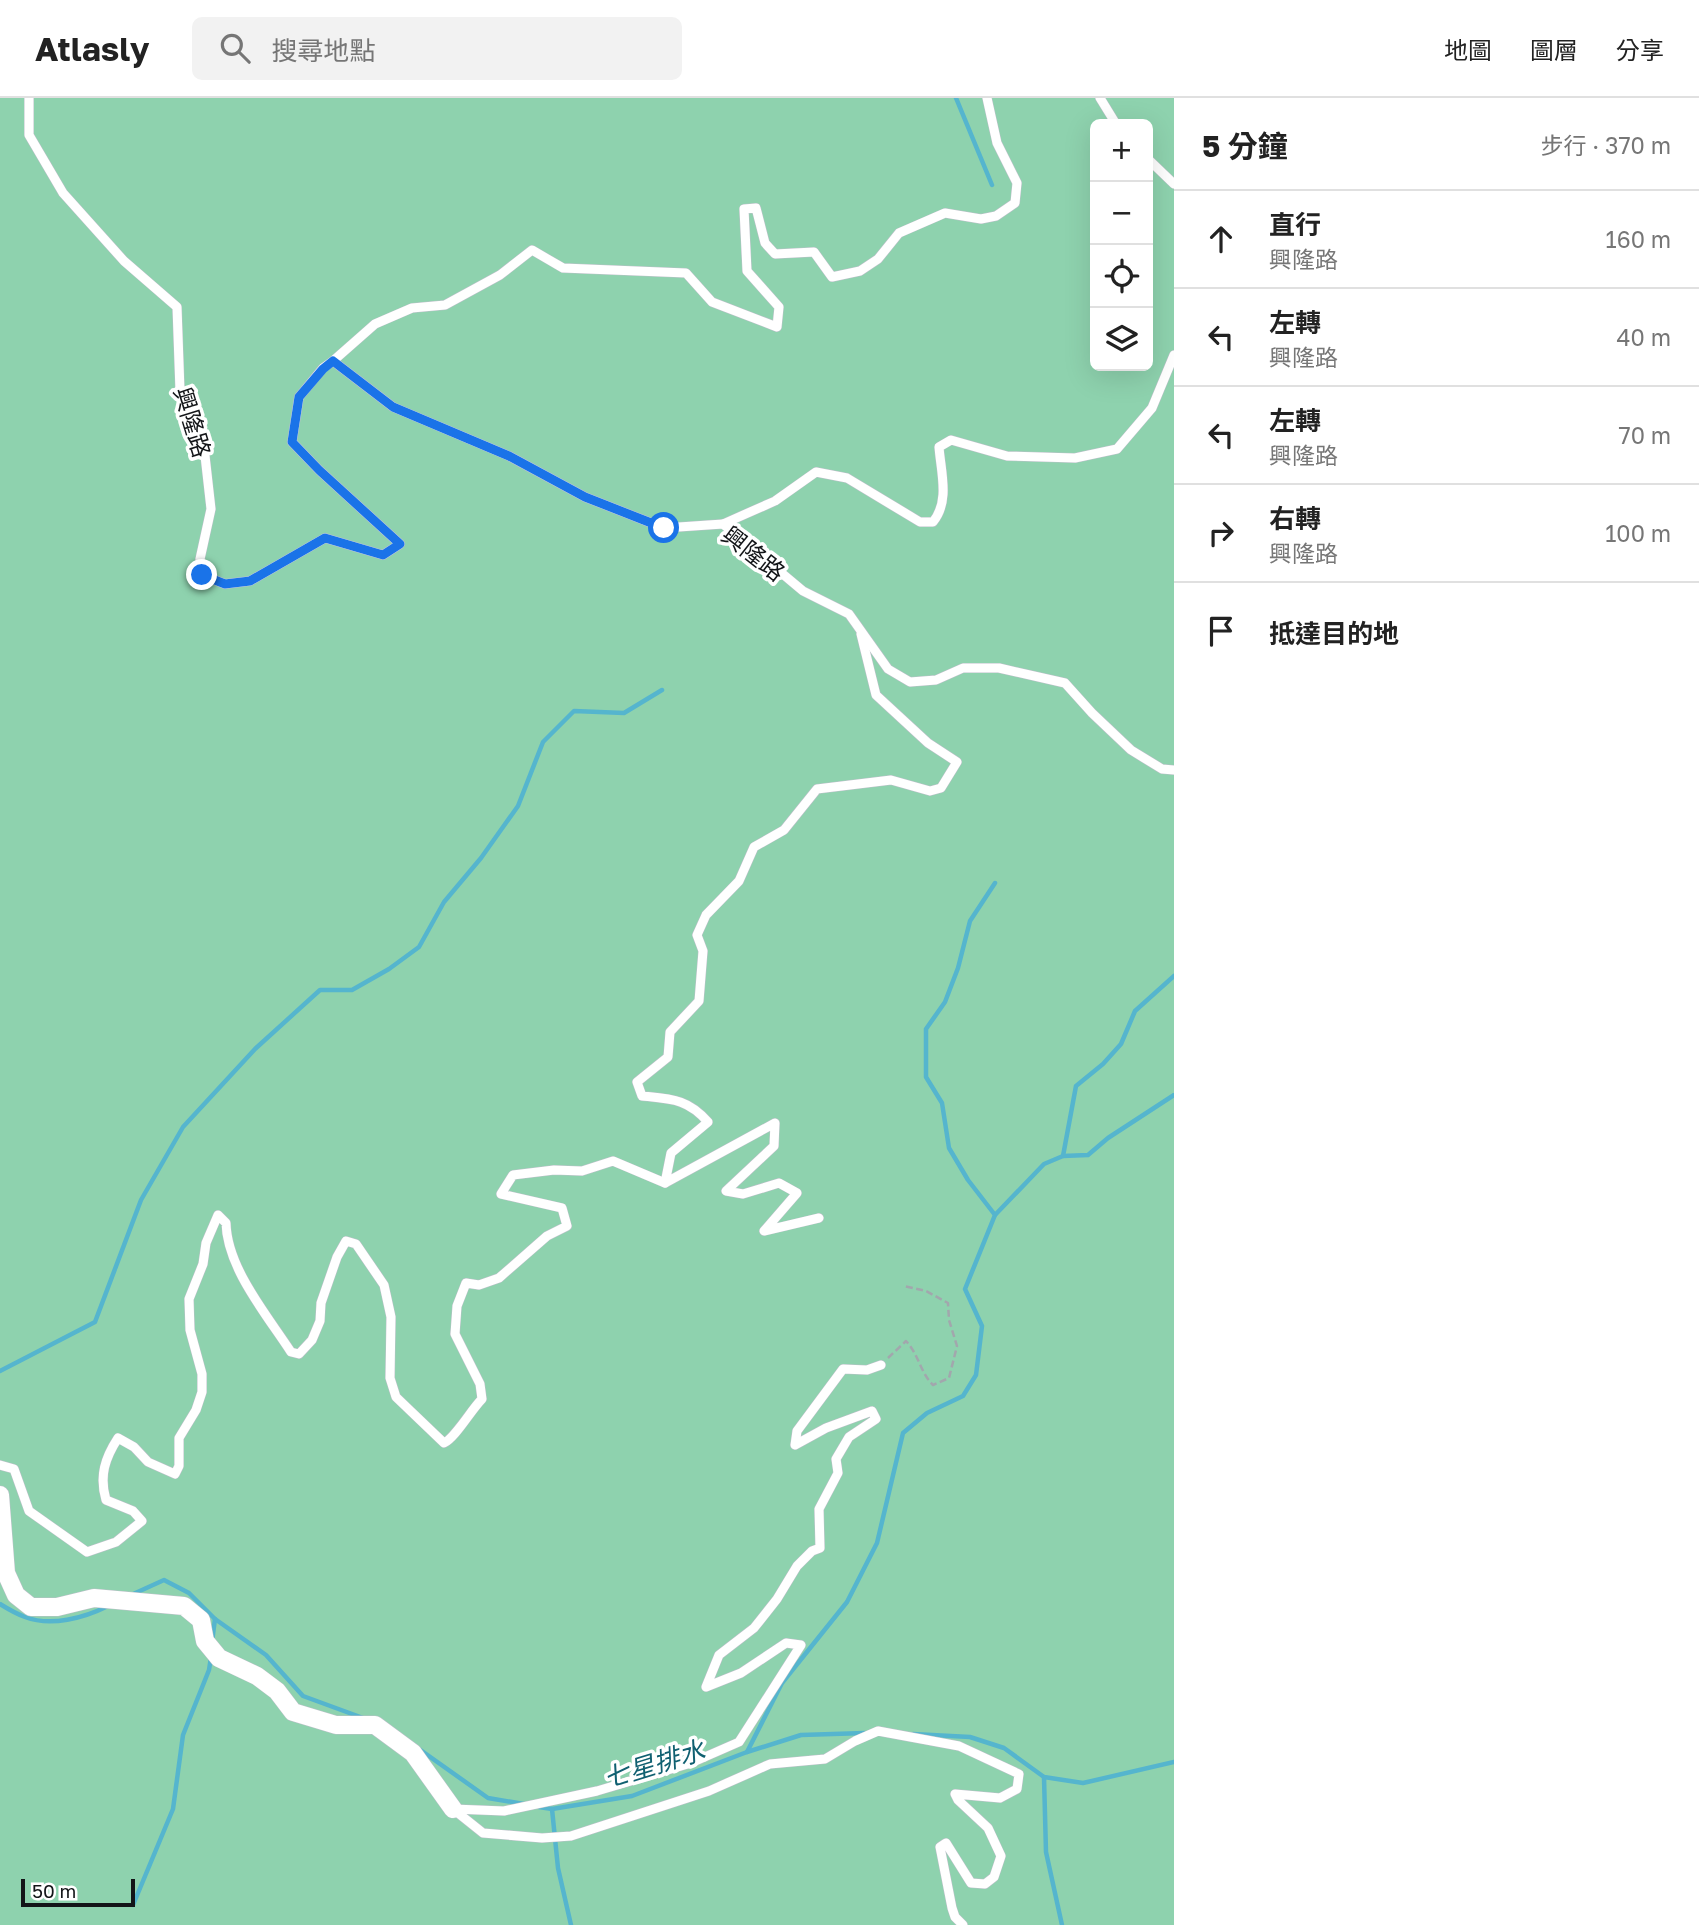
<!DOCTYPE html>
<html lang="zh-TW">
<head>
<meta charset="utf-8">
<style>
	body { margin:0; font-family:"Golos Text","Noto Sans TC",sans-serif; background:#f2f2f2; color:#222 }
	.controls { position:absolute; right:21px; top:21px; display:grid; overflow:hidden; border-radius:10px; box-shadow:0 7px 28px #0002 }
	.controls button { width:63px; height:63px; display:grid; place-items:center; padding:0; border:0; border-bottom:2px solid #e0e0e0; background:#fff; color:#222; font:35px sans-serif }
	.scale { position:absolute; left:21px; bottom:18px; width:114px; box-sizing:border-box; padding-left:7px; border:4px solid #131518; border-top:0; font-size:19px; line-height:24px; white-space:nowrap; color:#131518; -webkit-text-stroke:5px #fff; paint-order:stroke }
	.stop { position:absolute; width:21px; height:21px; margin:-16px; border:5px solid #1a73e8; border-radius:50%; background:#fff }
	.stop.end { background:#1a73e8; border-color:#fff; box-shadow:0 2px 7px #0008 }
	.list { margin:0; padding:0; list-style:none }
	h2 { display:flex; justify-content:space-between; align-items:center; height:91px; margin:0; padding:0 28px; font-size:30px }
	h2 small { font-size:23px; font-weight:400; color:#767676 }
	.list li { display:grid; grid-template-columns:46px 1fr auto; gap:21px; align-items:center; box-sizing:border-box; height:98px; padding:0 28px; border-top:2px solid #e0e0e0 }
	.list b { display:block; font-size:26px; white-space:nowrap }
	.list p { margin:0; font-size:23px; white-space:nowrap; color:#767676 }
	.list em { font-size:23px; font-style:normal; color:#767676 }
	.icon { flex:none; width:38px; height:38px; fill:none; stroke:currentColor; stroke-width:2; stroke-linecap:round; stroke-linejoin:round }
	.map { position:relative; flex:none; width:1174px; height:1827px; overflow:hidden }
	header { display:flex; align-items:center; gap:42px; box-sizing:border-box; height:98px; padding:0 35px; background:#fff; border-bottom:2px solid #e0e0e0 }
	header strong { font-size:33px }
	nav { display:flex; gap:38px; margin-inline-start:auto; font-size:24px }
	.search { width:490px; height:63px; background:#f2f2f2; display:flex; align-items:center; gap:18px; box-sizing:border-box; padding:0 24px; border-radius:10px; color:#767676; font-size:26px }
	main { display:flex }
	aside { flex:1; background:#fff }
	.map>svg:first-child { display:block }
</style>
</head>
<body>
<header>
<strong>Atlasly</strong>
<div class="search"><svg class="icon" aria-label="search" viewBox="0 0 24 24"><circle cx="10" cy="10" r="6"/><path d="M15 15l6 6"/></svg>搜尋地點</div>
<nav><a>地圖</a><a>圖層</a><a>分享</a></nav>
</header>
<main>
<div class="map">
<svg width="1174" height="1827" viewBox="0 0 1174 1827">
	<rect width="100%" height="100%" fill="#e7edf5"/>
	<path fill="#8ed2ae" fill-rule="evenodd" d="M0 0H1174V1827H0ZM1095 26H1148V268H1095Z"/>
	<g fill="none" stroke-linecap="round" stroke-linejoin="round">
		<g stroke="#55b5ce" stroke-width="4.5">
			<polyline points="956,0 992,87"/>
			<polyline points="995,785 970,823 958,870 945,904 926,931 926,979 942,1005 949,1050 968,1082 995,1117"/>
			<polyline points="1063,1058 1088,1057 1108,1040 1174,997"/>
			<polyline points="0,1273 95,1224 141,1102 183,1029 255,951 320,892 352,892 389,871 419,849 444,804 481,760 518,708 543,644 574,613 624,615 662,592"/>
			<polyline points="131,1497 164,1482 189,1495 215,1521 266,1557 303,1598 363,1620"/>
			<path d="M0 1506C8 1511 17 1516 25 1519 51 1529 84 1520 108 1508"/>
			<polyline points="212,1544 215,1521"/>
			<polyline points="913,1636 970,1639 1004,1650 1044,1679 1083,1685 1174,1664"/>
			<polyline points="419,1651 488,1700 524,1706"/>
			<polyline points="747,1654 782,1585 847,1504 877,1445 903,1335 927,1315 963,1298 976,1277 982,1228 965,1191 995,1117 1044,1066 1063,1058 1076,988 1103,966 1121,946 1135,913 1174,878"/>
			<polyline points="1044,1679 1046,1754 1062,1827"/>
			<polyline points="539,1709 552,1711 632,1698 747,1654 801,1637 865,1635"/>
			<polyline points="552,1711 558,1770 571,1827"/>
			<polyline points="133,1807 173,1711 183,1637 209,1572 211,1559"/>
		</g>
		<defs>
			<g id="service">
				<polyline points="29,0 29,37 63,95 124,163 177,209 180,293 203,340 211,411 200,461 202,477 225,486 250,483 325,440 383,457 400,446 319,372 292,344 299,299 323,270 333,263 393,309 509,358 585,399 664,430 723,426 803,493 849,516 888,571 910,584 936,582 963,570 999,570 1065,585 1092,615 1131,652 1162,671 1174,672"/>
				<polyline points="1100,0 1116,26"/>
				<polyline points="1148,61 1174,86"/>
				<polyline points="333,263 375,226 412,210 445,207 500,177 532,152 563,170 686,175 712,204 777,229 779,209 747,173 744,111 756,110 765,145 775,156 814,154 832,179 860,173 878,161 899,135 945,115 981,121 996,118 1015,105 1017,85 997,45 987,0"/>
				<path d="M723 426 775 403 816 374 847 380 920 424H933C950 403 941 375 939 349L951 342 1007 358 1075 360 1117 351 1152 310 1174 257"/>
				<path d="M819 1120 764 1133 797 1095 779 1085 743 1096 726 1093 774 1048 775 1025 665 1085 671 1055 708 1024C688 1001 672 1001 642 998L637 984 668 959 670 934 699 903 703 853 697 837 706 817 739 783 754 749 784 732 817 691 891 682 930 693 941 690 957 664 928 645 876 597 861 536"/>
				<path d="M0 1367 14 1371 29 1413 87 1454 116 1444 142 1423 133 1413 106 1402C99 1378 105 1360 118 1340L134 1349 148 1364 175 1376 179 1368V1340L196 1312 202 1294V1276L190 1232 189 1201 203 1166 206 1145 218 1117 226 1125C227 1170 267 1217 291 1254L299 1256 312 1242 320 1223 321 1205 337 1159 346 1143 356 1146 384 1187 391 1219 390 1280 396 1299 444 1345C455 1340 471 1312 482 1301L480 1286 455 1236 457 1208 466 1185 479 1187 499 1180 547 1138 567 1128 562 1110 501 1096 513 1077 554 1072 582 1073 613 1063 665 1085"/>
				<polyline points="453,1711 504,1713 597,1693 691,1665 739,1644 801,1547 786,1545 741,1575 706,1589 719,1557 754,1530 777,1501 797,1468 812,1453 820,1450 819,1411 838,1375 836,1361 849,1339 876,1321 872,1313 826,1330 795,1347 797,1333 843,1271 867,1272 881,1267"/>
				<polyline points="453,1711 483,1735 542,1740 571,1738 709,1693 770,1666 825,1661 855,1643 878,1633 959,1648 1019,1676 1017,1691 1000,1700 955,1696 958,1702 988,1730 1001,1758 994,1779 985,1786 971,1785 946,1745 940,1749 952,1810 955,1819 963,1827"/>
			</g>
			<polyline id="minor" points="0,1397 6,1475 16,1497 31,1509 57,1509 94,1500 184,1508 201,1522 205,1543 219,1560 257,1578 277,1593 293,1614 336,1627 375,1627 413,1655 453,1711"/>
		</defs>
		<use href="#service" stroke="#bbc0c8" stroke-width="10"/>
		<use href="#minor" stroke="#bbc0c8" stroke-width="19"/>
		<path stroke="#a2a7ad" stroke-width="2.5" stroke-dasharray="7 3.5" stroke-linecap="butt" d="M888 1260 906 1243C919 1257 920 1274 933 1287L949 1280 957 1248 949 1222 948 1205 926 1193 904 1188"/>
		<use href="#service" stroke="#fff" stroke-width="9"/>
		<use href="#minor" stroke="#fff" stroke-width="18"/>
	</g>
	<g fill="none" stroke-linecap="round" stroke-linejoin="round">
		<polyline stroke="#1a73e8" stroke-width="9" points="202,477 225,486 250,483 325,440 383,457 400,446 319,372 292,344 299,299 323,271 333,263 393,309 509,358 585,399 664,430"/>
	</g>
	<g text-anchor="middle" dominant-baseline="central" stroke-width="7" stroke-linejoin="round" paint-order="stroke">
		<g font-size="24" fill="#131518" stroke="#fff">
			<text transform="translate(193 324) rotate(73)">興隆路</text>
			<text transform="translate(754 455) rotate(38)">興隆路</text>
		</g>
		<g font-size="26" font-style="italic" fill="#106071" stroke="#fff">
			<text transform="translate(654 1666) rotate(-17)">七星排水</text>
		</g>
	</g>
</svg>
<div class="controls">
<button>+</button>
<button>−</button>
<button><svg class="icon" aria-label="locate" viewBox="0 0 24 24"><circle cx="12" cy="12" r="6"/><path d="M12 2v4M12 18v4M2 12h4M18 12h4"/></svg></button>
<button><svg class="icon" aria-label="layers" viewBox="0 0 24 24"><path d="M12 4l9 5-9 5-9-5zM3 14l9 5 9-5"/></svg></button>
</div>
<div class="scale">50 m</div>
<div class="stop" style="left:664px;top:430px"></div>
<div class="stop end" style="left:202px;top:477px"></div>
</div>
<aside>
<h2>5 分鐘<small>步行 · 370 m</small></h2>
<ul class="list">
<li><svg class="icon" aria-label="ahead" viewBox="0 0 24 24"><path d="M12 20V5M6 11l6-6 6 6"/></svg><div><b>直行</b><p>興隆路</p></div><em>160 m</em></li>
<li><svg class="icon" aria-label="left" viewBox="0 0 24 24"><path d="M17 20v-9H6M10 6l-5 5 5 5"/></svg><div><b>左轉</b><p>興隆路</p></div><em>40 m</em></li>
<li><svg class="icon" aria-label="left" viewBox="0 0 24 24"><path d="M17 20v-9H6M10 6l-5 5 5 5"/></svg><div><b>左轉</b><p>興隆路</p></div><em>70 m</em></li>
<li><svg class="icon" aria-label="right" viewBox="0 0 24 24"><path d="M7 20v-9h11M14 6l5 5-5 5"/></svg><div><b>右轉</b><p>興隆路</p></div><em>100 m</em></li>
<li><svg class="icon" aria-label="arrive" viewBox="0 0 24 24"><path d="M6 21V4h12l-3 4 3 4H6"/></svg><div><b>抵達目的地</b></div></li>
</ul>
</aside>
</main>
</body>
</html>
